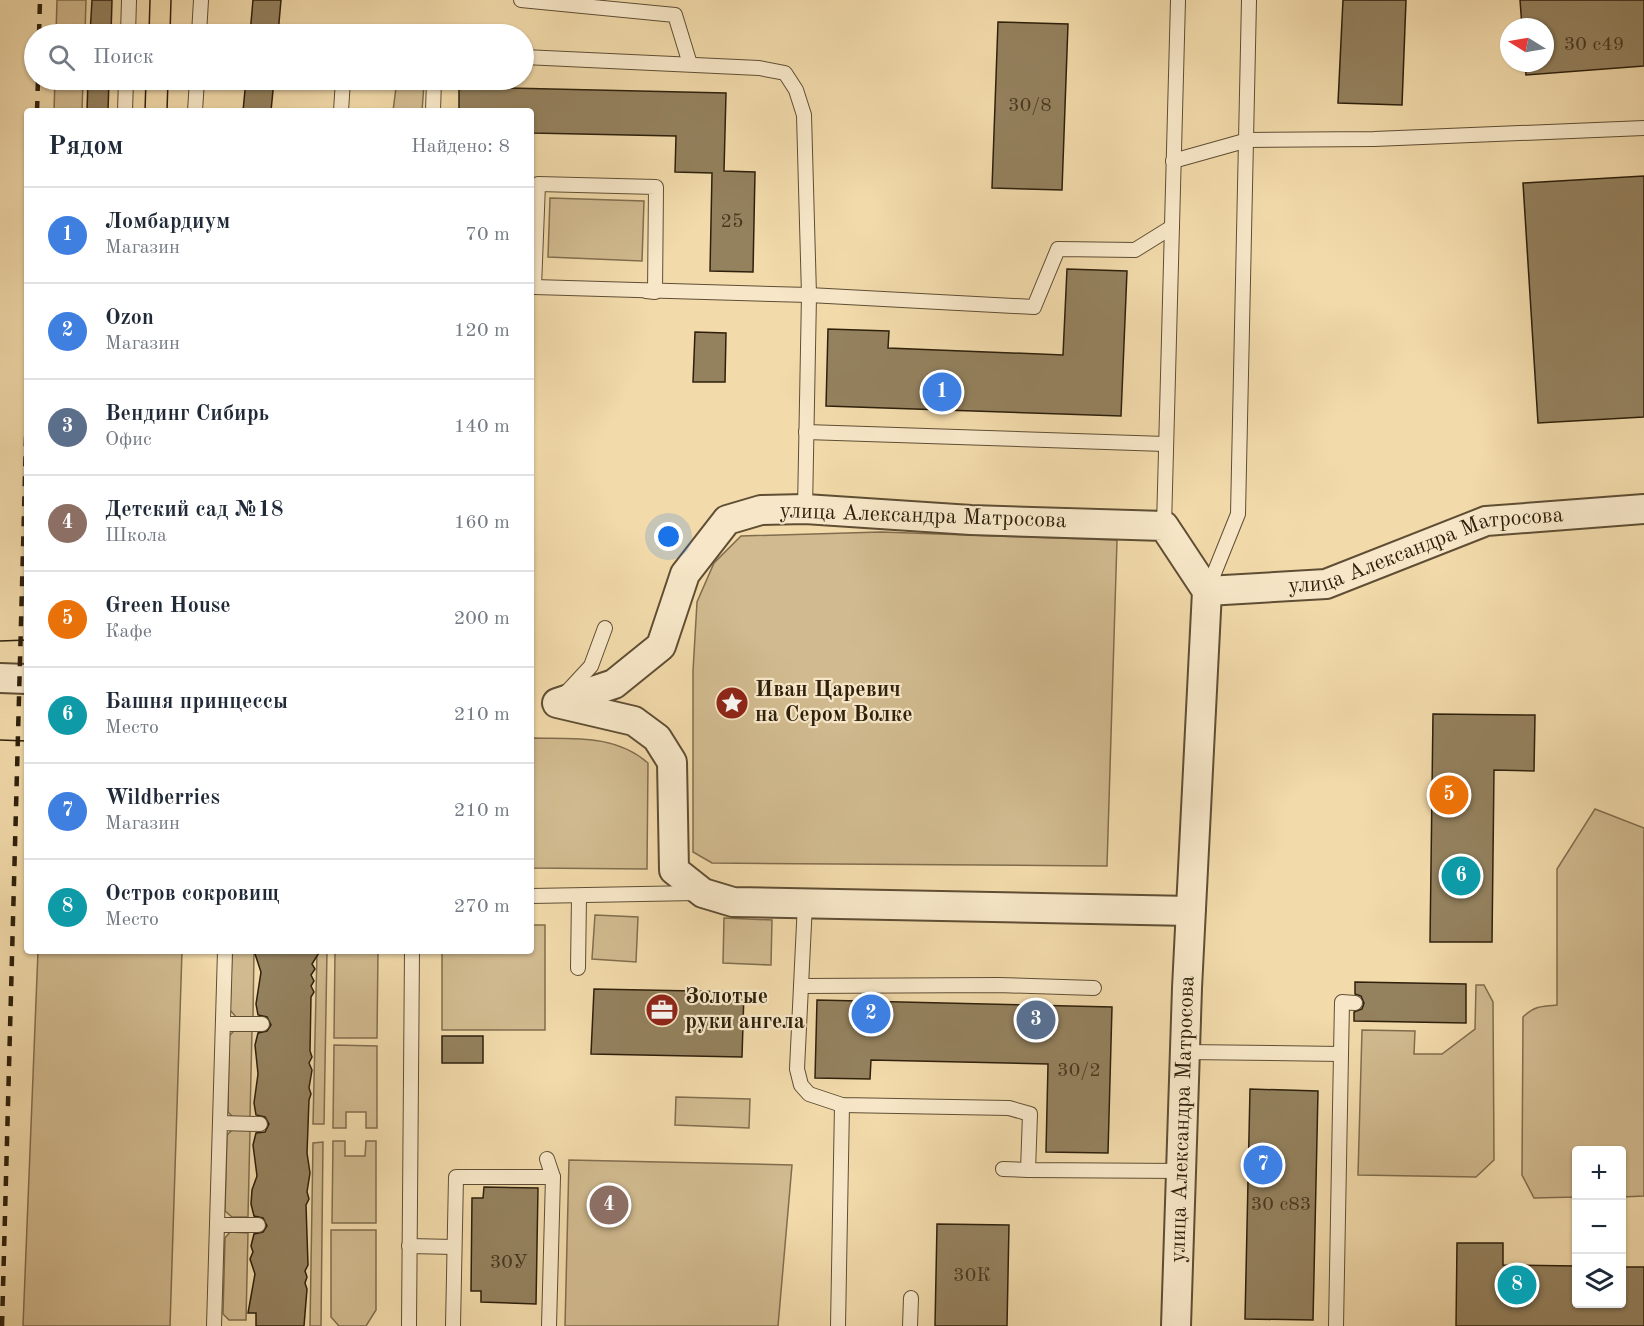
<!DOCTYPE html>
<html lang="ru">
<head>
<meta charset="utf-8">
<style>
	body { margin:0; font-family:"Old Standard TT",serif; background:#f2f2f3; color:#1f2937 }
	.controls { position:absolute; right:18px; bottom:18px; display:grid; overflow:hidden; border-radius:6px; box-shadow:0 2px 4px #0004 }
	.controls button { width:54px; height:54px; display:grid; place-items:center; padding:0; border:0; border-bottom:2px solid #e0e1e3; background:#fff; color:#1f2937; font:30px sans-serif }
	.compass { position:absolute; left:1500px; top:18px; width:54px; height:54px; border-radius:50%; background:#fff; box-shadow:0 2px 4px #0004; rotate:281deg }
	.you { position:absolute; left:669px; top:537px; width:21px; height:21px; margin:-15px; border:4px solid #fff; border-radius:50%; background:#1a73e8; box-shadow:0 0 0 9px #1a73e833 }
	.badge { display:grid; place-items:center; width:39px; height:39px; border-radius:50%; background:#7c3aed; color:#fff; font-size:20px; font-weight:700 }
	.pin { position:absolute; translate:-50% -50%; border:3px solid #fff; box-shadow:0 2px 6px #0006 }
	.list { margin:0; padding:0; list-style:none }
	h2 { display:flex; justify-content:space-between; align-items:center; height:78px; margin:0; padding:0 24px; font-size:26px }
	h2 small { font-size:20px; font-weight:400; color:#747a83 }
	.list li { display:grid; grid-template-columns:39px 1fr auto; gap:18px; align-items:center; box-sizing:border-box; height:96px; padding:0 24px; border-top:2px solid #e0e1e3 }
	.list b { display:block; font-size:22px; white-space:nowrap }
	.list p { margin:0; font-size:20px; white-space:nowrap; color:#747a83 }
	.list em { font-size:20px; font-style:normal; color:#747a83 }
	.icon { flex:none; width:33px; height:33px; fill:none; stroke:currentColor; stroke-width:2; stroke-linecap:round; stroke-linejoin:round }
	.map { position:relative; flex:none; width:1644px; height:1326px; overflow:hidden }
	.search { position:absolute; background:#fff; box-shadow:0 2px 4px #0004; left:24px; top:24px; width:510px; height:66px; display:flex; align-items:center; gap:15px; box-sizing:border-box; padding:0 21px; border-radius:33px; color:#747a83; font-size:22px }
	.panel { position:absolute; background:#fff; box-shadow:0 2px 4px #0004; left:24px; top:108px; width:510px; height:846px; border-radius:6px }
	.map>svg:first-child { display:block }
</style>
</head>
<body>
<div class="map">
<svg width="1644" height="1326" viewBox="0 0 1644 1326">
	<rect width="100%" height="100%" fill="#f2daaa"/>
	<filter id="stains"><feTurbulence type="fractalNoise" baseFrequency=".00333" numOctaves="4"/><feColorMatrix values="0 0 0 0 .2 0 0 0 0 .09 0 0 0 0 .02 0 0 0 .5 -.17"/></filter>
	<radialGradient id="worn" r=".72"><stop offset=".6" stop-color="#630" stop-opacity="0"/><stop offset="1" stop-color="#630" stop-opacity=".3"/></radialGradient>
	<g fill="#d1ba8f" stroke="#806d4e" stroke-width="1.5">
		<polygon points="57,0 86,0 85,34 56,34"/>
		<polygon points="55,80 83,80 82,111 54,111"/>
		<polygon points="397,80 421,80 424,84 422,111 393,111"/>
		<polygon points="550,198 644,201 642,261 548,257"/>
		<polygon points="881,532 1117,540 1107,866 712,863 693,852 693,671 697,602 714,563 741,536"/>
		<path d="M531 738C573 739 615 734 648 763L647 869 531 868Z"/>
		<path d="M1595 809 1644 828V1196L1622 1197V1150H1576V1197L1534 1198 1522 1175 1523 1017C1534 1006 1542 1006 1557 1005V869Z"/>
		<polygon points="595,915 638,917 636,962 592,959"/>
		<polygon points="724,918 772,920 771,965 723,963"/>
		<polygon points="531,925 545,925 545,1030 442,1030 442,951 531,951"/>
		<polygon points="38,951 182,951 170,1326 23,1326"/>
		<polygon points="232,951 254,951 253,1017 236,1017 230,1010"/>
		<polygon points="317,951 327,951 324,1124 313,1124"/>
		<polygon points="335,951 378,951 377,1038 334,1038"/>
		<polygon points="1476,985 1484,985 1493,1002 1494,1160 1476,1177 1358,1175 1362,1030 1415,1031 1414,1054 1442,1054 1475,1029"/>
		<polygon points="235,1030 252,1030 250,1118 234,1118 228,1112 229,1036"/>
		<polygon points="334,1045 377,1046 377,1128 366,1128 366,1112 346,1112 346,1128 333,1128"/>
		<polygon points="676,1097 750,1099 749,1128 675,1125"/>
		<polygon points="233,1129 250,1130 248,1217 232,1217 225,1211 227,1135"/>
		<polygon points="333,1141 345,1141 345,1156 365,1156 366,1141 376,1141 376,1223 332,1223"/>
		<polygon points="323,1142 321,1326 310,1326 313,1143"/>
		<polygon points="569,1160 792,1165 778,1326 565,1326"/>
		<polygon points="331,1230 376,1230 376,1310 366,1326 339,1326 331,1317"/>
		<polygon points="230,1232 248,1233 246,1320 229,1320 223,1314 225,1238"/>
	</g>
	<g fill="#94815e" stroke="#2e200c" stroke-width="1.5">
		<polygon points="92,0 112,0 111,34 90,34"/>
		<polygon points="253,0 281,0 278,34 250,34"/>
		<polygon points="1343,0 1406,0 1402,105 1338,103"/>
		<polygon points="1520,0 1644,0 1644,66 1526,75 1525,63 1545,63 1545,27 1522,27"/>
		<polygon points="998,22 1068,24 1062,190 992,188"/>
		<polygon points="88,80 109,80 108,111 87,111"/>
		<polygon points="246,80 274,80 271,111 243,111"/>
		<polygon points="459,87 726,93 724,171 755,172 753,272 710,271 712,173 675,172 676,136 531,133 531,111 459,111"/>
		<polygon points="1644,176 1644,417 1538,423 1523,183"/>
		<polygon points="1067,269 1127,271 1121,416 826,406 828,329 889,331 888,348 1063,355"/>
		<polygon points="695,332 726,333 725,382 693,382"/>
		<polygon points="1433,714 1535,715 1534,771 1494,770 1492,942 1430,942"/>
		<polygon points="254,951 320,951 312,964 315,969 311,975 314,981 311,986 314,992 311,997 310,1051 312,1057 309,1063 312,1070 309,1088 311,1094 309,1100 307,1153 310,1173 307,1192 309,1199 306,1205 308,1265 305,1271 307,1277 305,1283 307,1289 304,1326 256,1326 256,1313 248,1313 255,1274 250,1259 253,1252 251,1246 254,1234 263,1232 267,1226 263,1218 254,1216 251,1204 252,1190 257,1176 253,1145 256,1133 265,1132 269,1124 265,1117 256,1115 254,1103 258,1074 255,1045 258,1033 267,1031 271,1025 267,1017 258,1015 256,1004 261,972"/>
		<polygon points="1355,982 1466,984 1466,1023 1354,1021 1354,1012 1362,1009 1364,1003 1361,996 1355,994"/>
		<polygon points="594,989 744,992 742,1057 591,1054"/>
		<polygon points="817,1000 1112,1007 1108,1153 1046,1152 1048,1064 871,1060 870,1079 815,1078"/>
		<rect x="442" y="1036" width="41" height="27"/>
		<polygon points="1250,1089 1318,1091 1313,1320 1245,1319"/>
		<polygon points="484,1187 538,1188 536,1304 481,1302 481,1291 471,1291 472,1198 483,1198"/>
		<polygon points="937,1224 1009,1225 1007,1326 935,1326"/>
		<polygon points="1457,1243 1503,1243 1503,1265 1576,1266 1576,1304 1622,1304 1622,1267 1644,1267 1644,1326 1456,1326"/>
	</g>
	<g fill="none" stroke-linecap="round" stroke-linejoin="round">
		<defs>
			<g id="lane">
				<polyline points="521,0 675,15 690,64"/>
				<polyline points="128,34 129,0"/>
				<polyline points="199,34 201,0"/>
				<polyline points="524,57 759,68 785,73 796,90 804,115 809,295 805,509"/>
				<polyline points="125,111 126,80"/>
				<polyline points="195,111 197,80"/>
				<polyline points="341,111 343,80"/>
				<polyline points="433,111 434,80"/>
				<polyline points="1173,161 1248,140 1374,139 1644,128"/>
				<polyline points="534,287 809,295 1034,307 1058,249 1135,250 1172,227"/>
				<polyline points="534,287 538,184 656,187 655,292 646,291"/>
				<polyline points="806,432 1165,444"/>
				<polyline points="1164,526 1178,0"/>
				<polyline points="1207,591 1238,514 1249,0"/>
				<polyline points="566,693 591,666 605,628"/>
				<polyline points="531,896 697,893"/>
				<polyline points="805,903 801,986 998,985 1094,988"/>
				<polyline points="578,968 579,897"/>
				<polyline points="801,986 797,1069 801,1085 809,1094 842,1105 1009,1108 1030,1114 1028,1170 1181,1171"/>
				<polyline points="223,1024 262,1024"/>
				<polyline points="1185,1052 1341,1054 1342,1002 1355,1003"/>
				<polyline points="220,1123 260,1124"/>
				<polyline points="547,1159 553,1177 549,1326"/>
				<polyline points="1003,1169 1028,1170"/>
				<polyline points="217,1225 258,1225"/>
				<polyline points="409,1246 454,1247"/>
				<polyline points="214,1326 225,951"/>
				<polyline points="409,1326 412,951"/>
				<polyline points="453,1326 456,1177 553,1177"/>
				<polyline points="838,1326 842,1105"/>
				<polyline points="910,1326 911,1298"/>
				<polyline points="1336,1326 1341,1054"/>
			</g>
			<g id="street">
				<path id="s1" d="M1207 591 1326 584 1486 521 1644 509"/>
				<polyline points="0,678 27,679"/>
				<path id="s2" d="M1176 1326 1187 988 1207 591 1164 526 971 520 805 509 761 510 727 520 685 574 661 646 614 684 557 703 634 721 657 738 672 762 674 870 703 893 733 902 1191 911"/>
			</g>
		</defs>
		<use href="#lane" stroke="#5f4e34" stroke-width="16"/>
		<use href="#street" stroke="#5f4e34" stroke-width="32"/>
		<use href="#lane" stroke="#f7e7c8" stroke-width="14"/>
		<use href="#street" stroke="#f7e7c8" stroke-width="28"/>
		<g stroke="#2e200c" stroke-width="1.5">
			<polyline points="149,34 150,0"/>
			<polyline points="170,34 171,0"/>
			<polyline points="145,111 146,80"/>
			<polyline points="167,111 168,80"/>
			<polyline points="0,641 27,640"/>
			<polyline points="0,740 27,741"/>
		</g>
		<g stroke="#2e200c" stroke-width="4.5" stroke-dasharray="10 10" stroke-linecap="butt">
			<polyline points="39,34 40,0"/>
			<polyline points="37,111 38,80"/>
			<polyline points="2,1326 27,402"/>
		</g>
	</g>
	<defs>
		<symbol id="sight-disc" viewBox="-11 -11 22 22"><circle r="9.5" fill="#8f2418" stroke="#f7e7c8"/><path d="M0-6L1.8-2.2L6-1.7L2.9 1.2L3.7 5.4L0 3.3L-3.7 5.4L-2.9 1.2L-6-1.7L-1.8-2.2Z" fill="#fff"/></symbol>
		<symbol id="office-disc" viewBox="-11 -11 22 22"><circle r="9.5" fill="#8f2418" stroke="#f7e7c8"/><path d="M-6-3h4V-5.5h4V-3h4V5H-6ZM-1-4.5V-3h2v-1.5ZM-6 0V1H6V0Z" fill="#fff"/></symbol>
	</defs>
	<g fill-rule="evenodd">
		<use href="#sight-disc" x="713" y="684" width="38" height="38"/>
		<use href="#office-disc" x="643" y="991" width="38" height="38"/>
	</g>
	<g text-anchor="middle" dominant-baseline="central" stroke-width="4.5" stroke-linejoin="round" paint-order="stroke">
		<g font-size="20" fill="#483820">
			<text x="1594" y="45">30 с49</text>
			<text x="1030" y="106">30/8</text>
			<text x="732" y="222">25</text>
			<text x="1079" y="1071">30/2</text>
			<text x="1281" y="1205">30 с83</text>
			<text x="509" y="1263">30У</text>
			<text x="972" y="1276">30К</text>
		</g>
		<g font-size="22" fill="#2e200c" stroke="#f7e7c8">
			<text transform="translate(923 516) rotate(2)">улица Александра Матросова</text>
			<text stroke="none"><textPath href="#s1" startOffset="225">улица Александра Матросова</textPath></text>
			<text stroke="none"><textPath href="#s2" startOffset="207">улица Александра Матросова</textPath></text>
		</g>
		<g font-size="22" font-weight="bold" fill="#2e200c" stroke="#f7e7c8" text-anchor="start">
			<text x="755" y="690">Иван Царевич<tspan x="755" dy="25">на Сером Волке</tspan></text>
			<text x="685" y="997">Золотые<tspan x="685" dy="25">руки ангела</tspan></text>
		</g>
	</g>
	<rect width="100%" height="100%" filter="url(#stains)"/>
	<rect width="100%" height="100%" fill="url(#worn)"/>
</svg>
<div class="controls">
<button>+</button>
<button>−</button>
<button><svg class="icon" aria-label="layers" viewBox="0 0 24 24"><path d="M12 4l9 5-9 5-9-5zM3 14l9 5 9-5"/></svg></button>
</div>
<svg class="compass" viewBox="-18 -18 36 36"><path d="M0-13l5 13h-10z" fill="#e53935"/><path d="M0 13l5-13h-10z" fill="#747a83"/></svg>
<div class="you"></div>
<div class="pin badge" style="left:942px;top:392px;background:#3f7fe0">1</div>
<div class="pin badge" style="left:871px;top:1014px;background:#3f7fe0">2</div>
<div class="pin badge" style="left:1036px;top:1020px;background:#5c6f8a">3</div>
<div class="pin badge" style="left:609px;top:1205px;background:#8d6e63">4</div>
<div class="pin badge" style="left:1449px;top:795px;background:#e8710a">5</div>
<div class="pin badge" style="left:1461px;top:876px;background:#0f9aa8">6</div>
<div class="pin badge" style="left:1263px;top:1165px;background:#3f7fe0">7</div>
<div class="pin badge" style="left:1517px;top:1285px;background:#0f9aa8">8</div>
<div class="search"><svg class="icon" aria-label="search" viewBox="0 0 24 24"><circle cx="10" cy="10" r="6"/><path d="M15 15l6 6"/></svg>Поиск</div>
<section class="panel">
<h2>Рядом<small>Найдено: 8</small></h2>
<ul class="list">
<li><span class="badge" style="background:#3f7fe0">1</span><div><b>Ломбардиум</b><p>Магазин</p></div><em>70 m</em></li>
<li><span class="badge" style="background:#3f7fe0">2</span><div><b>Ozon</b><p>Магазин</p></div><em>120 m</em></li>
<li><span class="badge" style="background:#5c6f8a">3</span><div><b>Вендинг Сибирь</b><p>Офис</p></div><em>140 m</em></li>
<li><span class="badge" style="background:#8d6e63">4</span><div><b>Детский сад №18</b><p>Школа</p></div><em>160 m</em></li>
<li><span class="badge" style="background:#e8710a">5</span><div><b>Green House</b><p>Кафе</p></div><em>200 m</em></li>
<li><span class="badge" style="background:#0f9aa8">6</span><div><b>Башня принцессы</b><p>Место</p></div><em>210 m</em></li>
<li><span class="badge" style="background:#3f7fe0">7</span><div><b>Wildberries</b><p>Магазин</p></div><em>210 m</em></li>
<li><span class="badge" style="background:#0f9aa8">8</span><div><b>Остров сокровищ</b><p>Место</p></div><em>270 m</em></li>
</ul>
</section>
</div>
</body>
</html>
